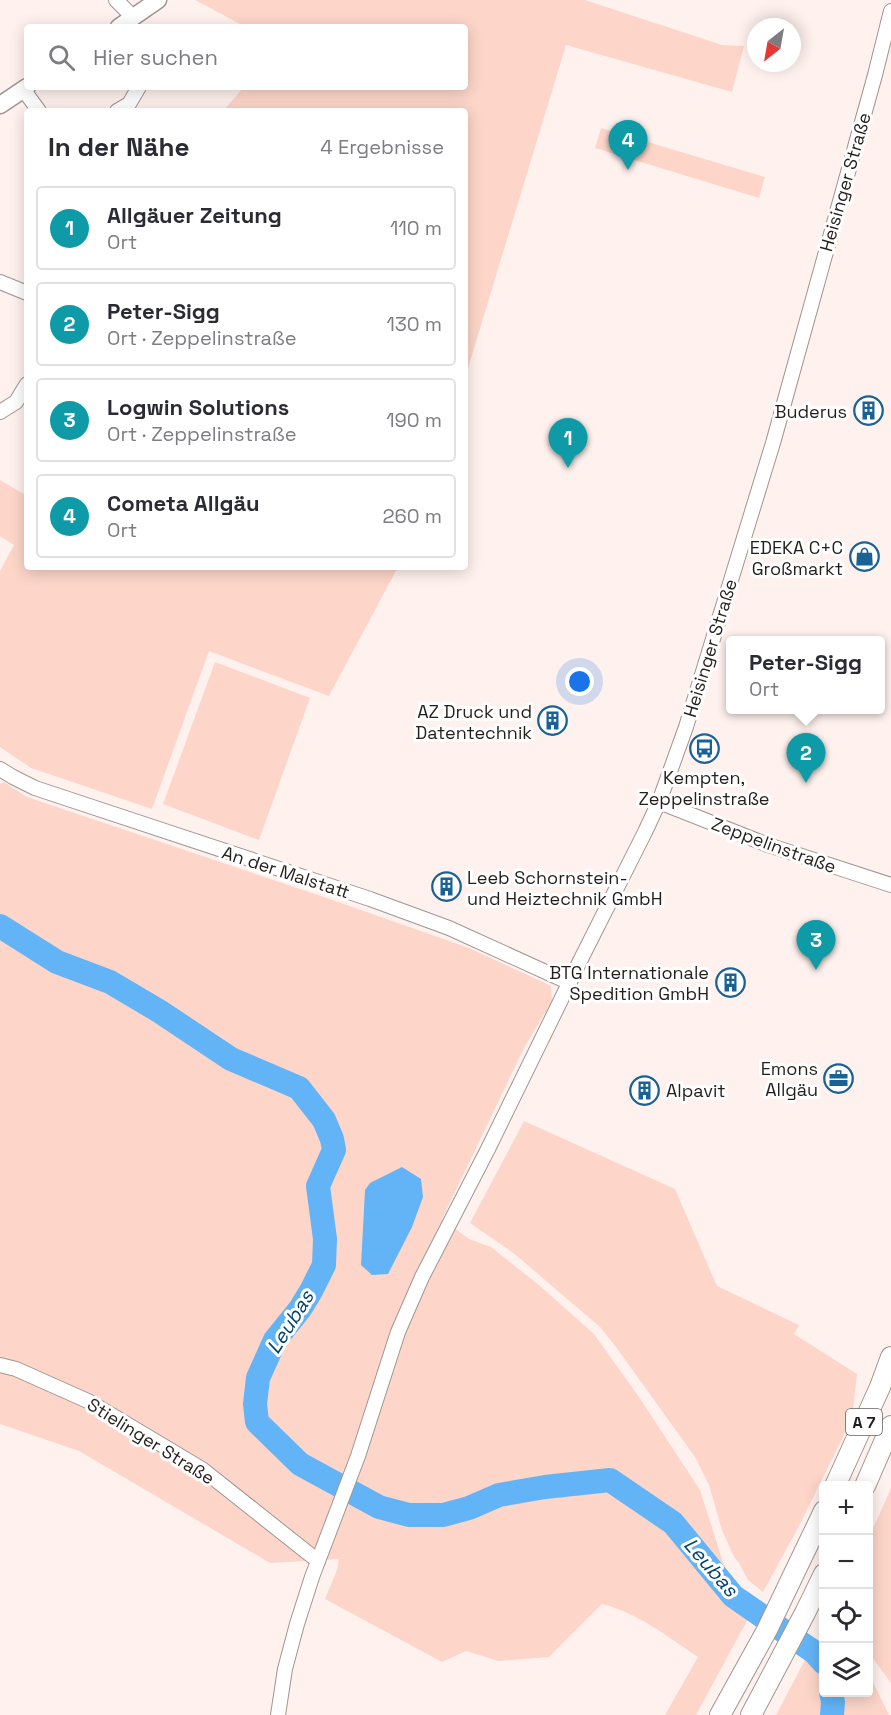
<!DOCTYPE html>
<html lang="de">
<head>
<meta charset="utf-8">
<style>
	body { margin:0; font-family:"Space Grotesk",sans-serif; background:#f2f2f3; color:#2b2b33 }
	.controls { position:absolute; right:18px; bottom:18px; display:grid; overflow:hidden; border-radius:6px; box-shadow:0 3px 15px #0003 }
	.controls button { width:54px; height:54px; display:grid; place-items:center; padding:0; border:0; border-bottom:2px solid #e1e1e2; background:#fff; color:#2b2b33; font:30px sans-serif }
	.compass { position:absolute; left:747px; top:18px; width:54px; height:54px; border-radius:50%; background:#fff; box-shadow:0 3px 15px #0003; rotate:211deg }
	.you { position:absolute; left:580px; top:682px; width:21px; height:21px; margin:-15px; border:4px solid #fff; border-radius:50%; background:#1a73e8; box-shadow:0 0 0 9px #1a73e833 }
	.badge { display:grid; place-items:center; width:39px; height:39px; border-radius:50%; background:#1a6195; color:#fff; font-size:20px; font-weight:700 }
	.pin { position:absolute; translate:-50% -50px; filter:drop-shadow(0 2px 3px #0008) }
	.pin::after { content:''; position:absolute; top:32px; width:21px; height:18px; background:inherit; clip-path:polygon(0 0,100% 0,50% 100%) }
	.popup { position:absolute; left:726px; top:636px; width:159px; height:78px; box-sizing:border-box; display:grid; place-content:center; border-radius:6px; background:#fff; filter:drop-shadow(0 2px 4px #0005); font-size:20px; white-space:nowrap; color:#7c7c81 }
	.popup b { font-size:22px; color:#2b2b33 }
	.popup::after { content:''; position:absolute; left:50%; top:100%; margin-left:-12px; border:12px solid transparent; border-top-color:#fff }
	.list { margin:0; padding:0; list-style:none }
	h2 { display:flex; justify-content:space-between; align-items:center; height:78px; margin:0; padding:0 24px; font-size:26px }
	h2 small { font-size:20px; font-weight:400; color:#7c7c81 }
	.list li { display:grid; grid-template-columns:39px 1fr auto; gap:18px; align-items:center; box-sizing:border-box; height:84px; margin:0 12px 12px; padding:0 12px; border:2px solid #e1e1e2; border-radius:6px }
	.list b { display:block; font-size:22px; white-space:nowrap }
	.list p { margin:0; font-size:20px; white-space:nowrap; color:#7c7c81 }
	.list em { font-size:20px; font-style:normal; color:#7c7c81 }
	.icon { flex:none; width:33px; height:33px; fill:none; stroke:currentColor; stroke-width:2; stroke-linecap:round; stroke-linejoin:round }
	.map { position:relative; flex:none; width:891px; height:1715px; overflow:hidden }
	.search { position:absolute; background:#fff; box-shadow:0 3px 15px #0003; left:24px; top:24px; width:444px; height:66px; display:flex; align-items:center; gap:15px; box-sizing:border-box; padding:0 21px; border-radius:6px; color:#7c7c81; font-size:22px }
	.panel { position:absolute; background:#fff; box-shadow:0 3px 15px #0003; left:24px; top:108px; width:444px; height:462px; border-radius:6px }
	.map>svg:first-child { display:block }
</style>
</head>
<body>
<div class="map">
<svg width="891" height="1715" viewBox="0 0 891 1715">
	<rect width="100%" height="100%" fill="#fff2ee"/>
	<g fill="#fdd6c9">
		<polygon points="195,0 585,0 722,45 744,46 732,92 566,45 465,378 465,111 223,111 244,87 465,87 465,27 246,27"/>
		<polygon points="601,128 765,177 759,198 595,148"/>
		<polygon points="0,480 27,496 27,567 398,567 329,696 209,651 152,809 31,768 0,747 0,571 14,545 0,536"/>
		<polygon points="215,662 310,698 259,840 163,804"/>
		<path d="M4 782 27 797 324 897 469 948 551 986 552 1001 524 1048 442 1219 469 1239 491 1247 540 1286 594 1334 639 1397 700 1490 723 1562 739 1595 755 1606 696 1715H665L698 1657C668 1637 638 1613 602 1604L549 1657 499 1661 466 1651 442 1662 325 1599 337 1570 339 1559 270 1563 79 1451 0 1424V784Z"/>
		<polygon points="524,1121 675,1189 717,1286 799,1325 794,1334 857,1374 852,1419 798,1528 763,1592 748,1580 739,1563 734,1557 722,1530 709,1485 695,1457 616,1347 600,1327 545,1280 516,1255 470,1223"/>
		<polygon points="891,1488 891,1683 869,1653 868,1540"/>
		<polygon points="816,1639 823,1643 824,1692 868,1692 869,1674 889,1715 776,1715"/>
	</g>
	<polygon fill="#63b4f7" points="402,1167 421,1179 423,1197 412,1227 388,1274 372,1275 361,1265 365,1190 370,1183"/>
	<g fill="none" stroke-linecap="round" stroke-linejoin="round">
		<g stroke="#63b4f7" stroke-width="24">
			<polyline points="0,926 57,962 110,982 159,1011 231,1059 299,1088 324,1120 332,1139 334,1150 318,1186 325,1239 324,1265 311,1291 300,1309 275,1340 258,1378 255,1404 257,1422 300,1464 379,1507 409,1515 443,1515 469,1508 499,1495 545,1487 610,1480 673,1523 733,1596 814,1652 824,1663"/>
			<polyline points="831,1692 833,1702 832,1715"/>
		</g>
		<defs>
			<g id="minor">
				<polyline points="116,0 133,17"/>
				<polyline points="23,89 39,111"/>
				<polyline points="117,111 129,104 139,87"/>
				<polyline points="0,282 27,293"/>
				<polyline points="0,412 16,402 27,384"/>
				<polyline points="0,769 13,777 35,788 370,899 449,928 570,983"/>
				<polyline points="659,802 768,845 891,885"/>
				<polyline points="0,1365 16,1369 90,1402 202,1469 318,1561"/>
				<polyline points="278,1715 285,1669 297,1624 312,1577 358,1456 398,1332 422,1277 488,1149 580,961 645,832 659,802 686,727 773,443 875,75 891,11"/>
			</g>
			<g id="major">
				<polyline points="119,27 158,0"/>
				<polyline points="0,105 27,87"/>
			</g>
			<g id="highway">
				<polyline points="835,1486 880,1387 891,1357"/>
				<polyline points="865,1486 891,1426"/>
				<polyline points="720,1715 767,1630 824,1511"/>
				<polyline points="751,1715 805,1613 824,1574"/>
			</g>
		</defs>
		<use href="#minor" stroke="#a09591" stroke-width="16"/>
		<use href="#major" stroke="#a09591" stroke-width="19"/>
		<use href="#highway" stroke="#a09591" stroke-width="22"/>
		<use href="#minor" stroke="#fff" stroke-width="14"/>
		<use href="#major" stroke="#fff" stroke-width="16"/>
		<use href="#highway" stroke="#fff" stroke-width="20"/>
	</g>
	<defs>
		<symbol id="building-ring" viewBox="-11 -11 22 22"><circle r="9.5" fill="#fff" stroke="#1a6195" stroke-width="1.5"/><path d="M-4-6H4V6H1V3H-1V6H-4ZM-2.5-4.3h1.7v1.8h-1.7ZM.8-4.3h1.7v1.8H.8ZM-2.5-1h1.7V.8h-1.7ZM.8-1h1.7V.8H.8Z" fill="#1a6195"/></symbol>
		<symbol id="shop-ring" viewBox="-11 -11 22 22"><circle r="9.5" fill="#fff" stroke="#1a6195" stroke-width="1.5"/><path d="M-5-2.5h2.3a2.7 3.5 0 0 1 5.4 0H5L5.5 6h-11ZM-1.5-2.5h3a1.5 2.3 0 0 0-3 0Z" fill="#1a6195"/></symbol>
		<symbol id="bus-ring" viewBox="-11 -11 22 22"><circle r="9.5" fill="#fff" stroke="#1a6195" stroke-width="1.5"/><path d="M-5-6H5V4H4V6H2V4H-2V6H-4V4H-5ZM-3.5-4V0h7V-4ZM-3.5 1.2v1.5H-2V1.2ZM2 1.2v1.5H3.5V1.2Z" fill="#1a6195"/></symbol>
		<symbol id="office-ring" viewBox="-11 -11 22 22"><circle r="9.5" fill="#fff" stroke="#1a6195" stroke-width="1.5"/><path d="M-6-3h4V-5.5h4V-3h4V5H-6ZM-1-4.5V-3h2v-1.5ZM-6 0V1H6V0Z" fill="#1a6195"/></symbol>
	</defs>
	<g fill-rule="evenodd">
		<use href="#building-ring" x="852" y="394" width="33" height="33"/>
		<use href="#shop-ring" x="848" y="540" width="33" height="33"/>
		<use href="#building-ring" x="536" y="704" width="33" height="33"/>
		<use href="#bus-ring" x="688" y="732" width="33" height="33"/>
		<use href="#building-ring" x="430" y="870" width="33" height="33"/>
		<use href="#building-ring" x="714" y="966" width="33" height="33"/>
		<use href="#office-ring" x="822" y="1062" width="33" height="33"/>
		<use href="#building-ring" x="628" y="1074" width="33" height="33"/>
	</g>
	<g text-anchor="middle" dominant-baseline="central" stroke-width="6" stroke-linejoin="round" paint-order="stroke">
		<rect fill="#fff" stroke="#656261" stroke-width="1.5" x="846" y="1409" width="36" height="26" rx="4.5"/>
		<g font-size="16" font-weight="bold" fill="#231f1d">
			<text x="864" y="1422">A 7</text>
		</g>
		<g font-size="18" fill="#231f1d" stroke="#fff">
			<text transform="translate(845 182) rotate(-74)">Heisinger Straße</text>
			<text transform="translate(710 648) rotate(-73)">Heisinger Straße</text>
			<text transform="translate(774 845) rotate(20)">Zeppelinstraße</text>
			<text transform="translate(286 872) rotate(18)">An der Malstatt</text>
			<text transform="translate(151 1441) rotate(32)">Stielinger Straße</text>
		</g>
		<g font-size="18" fill="#231f1d" stroke="#fff" text-anchor="end">
			<text x="847" y="411">Buderus</text>
			<text x="843" y="547">EDEKA C+C<tspan x="843" dy="21">Großmarkt</tspan></text>
			<text x="532" y="711">AZ Druck und<tspan x="532" dy="21">Datentechnik</tspan></text>
			<text x="704" y="777" text-anchor="middle">Kempten,<tspan x="704" dy="21">Zeppelinstraße</tspan></text>
			<text x="467" y="877" text-anchor="start">Leeb Schornstein-<tspan x="467" dy="21">und Heiztechnik GmbH</tspan></text>
			<text x="709" y="972">BTG Internationale<tspan x="709" dy="21">Spedition GmbH</tspan></text>
			<text x="818" y="1068">Emons<tspan x="818" dy="21">Allgäu</tspan></text>
			<text x="666" y="1090" text-anchor="start">Alpavit</text>
		</g>
		<g font-size="20" font-style="italic" fill="#01426d" stroke="#fff">
			<text transform="translate(290 1322) rotate(-58)">Leubas</text>
			<text transform="translate(711 1567) rotate(49)">Leubas</text>
		</g>
	</g>
</svg>
<div class="controls">
<button>+</button>
<button>−</button>
<button><svg class="icon" aria-label="locate" viewBox="0 0 24 24"><circle cx="12" cy="12" r="6"/><path d="M12 2v4M12 18v4M2 12h4M18 12h4"/></svg></button>
<button><svg class="icon" aria-label="layers" viewBox="0 0 24 24"><path d="M12 4l9 5-9 5-9-5zM3 14l9 5 9-5"/></svg></button>
</div>
<svg class="compass" viewBox="-18 -18 36 36"><path d="M0-13l5 13h-10z" fill="#e53935"/><path d="M0 13l5-13h-10z" fill="#7c7c81"/></svg>
<div class="you"></div>
<div class="pin badge" style="left:568px;top:468px;background:#0f9aa8">1</div>
<div class="pin badge" style="left:806px;top:783px;background:#0f9aa8">2</div>
<div class="popup"><b>Peter-Sigg</b>Ort</div>
<div class="pin badge" style="left:816px;top:970px;background:#0f9aa8">3</div>
<div class="pin badge" style="left:628px;top:170px;background:#0f9aa8">4</div>
<div class="search"><svg class="icon" aria-label="search" viewBox="0 0 24 24"><circle cx="10" cy="10" r="6"/><path d="M15 15l6 6"/></svg>Hier suchen</div>
<section class="panel">
<h2>In der Nähe<small>4 Ergebnisse</small></h2>
<ul class="list">
<li><span class="badge" style="background:#0f9aa8">1</span><div><b>Allgäuer Zeitung</b><p>Ort</p></div><em>110 m</em></li>
<li><span class="badge" style="background:#0f9aa8">2</span><div><b>Peter-Sigg</b><p>Ort · Zeppelinstraße</p></div><em>130 m</em></li>
<li><span class="badge" style="background:#0f9aa8">3</span><div><b>Logwin Solutions</b><p>Ort · Zeppelinstraße</p></div><em>190 m</em></li>
<li><span class="badge" style="background:#0f9aa8">4</span><div><b>Cometa Allgäu</b><p>Ort</p></div><em>260 m</em></li>
</ul>
</section>
</div>
</body>
</html>
